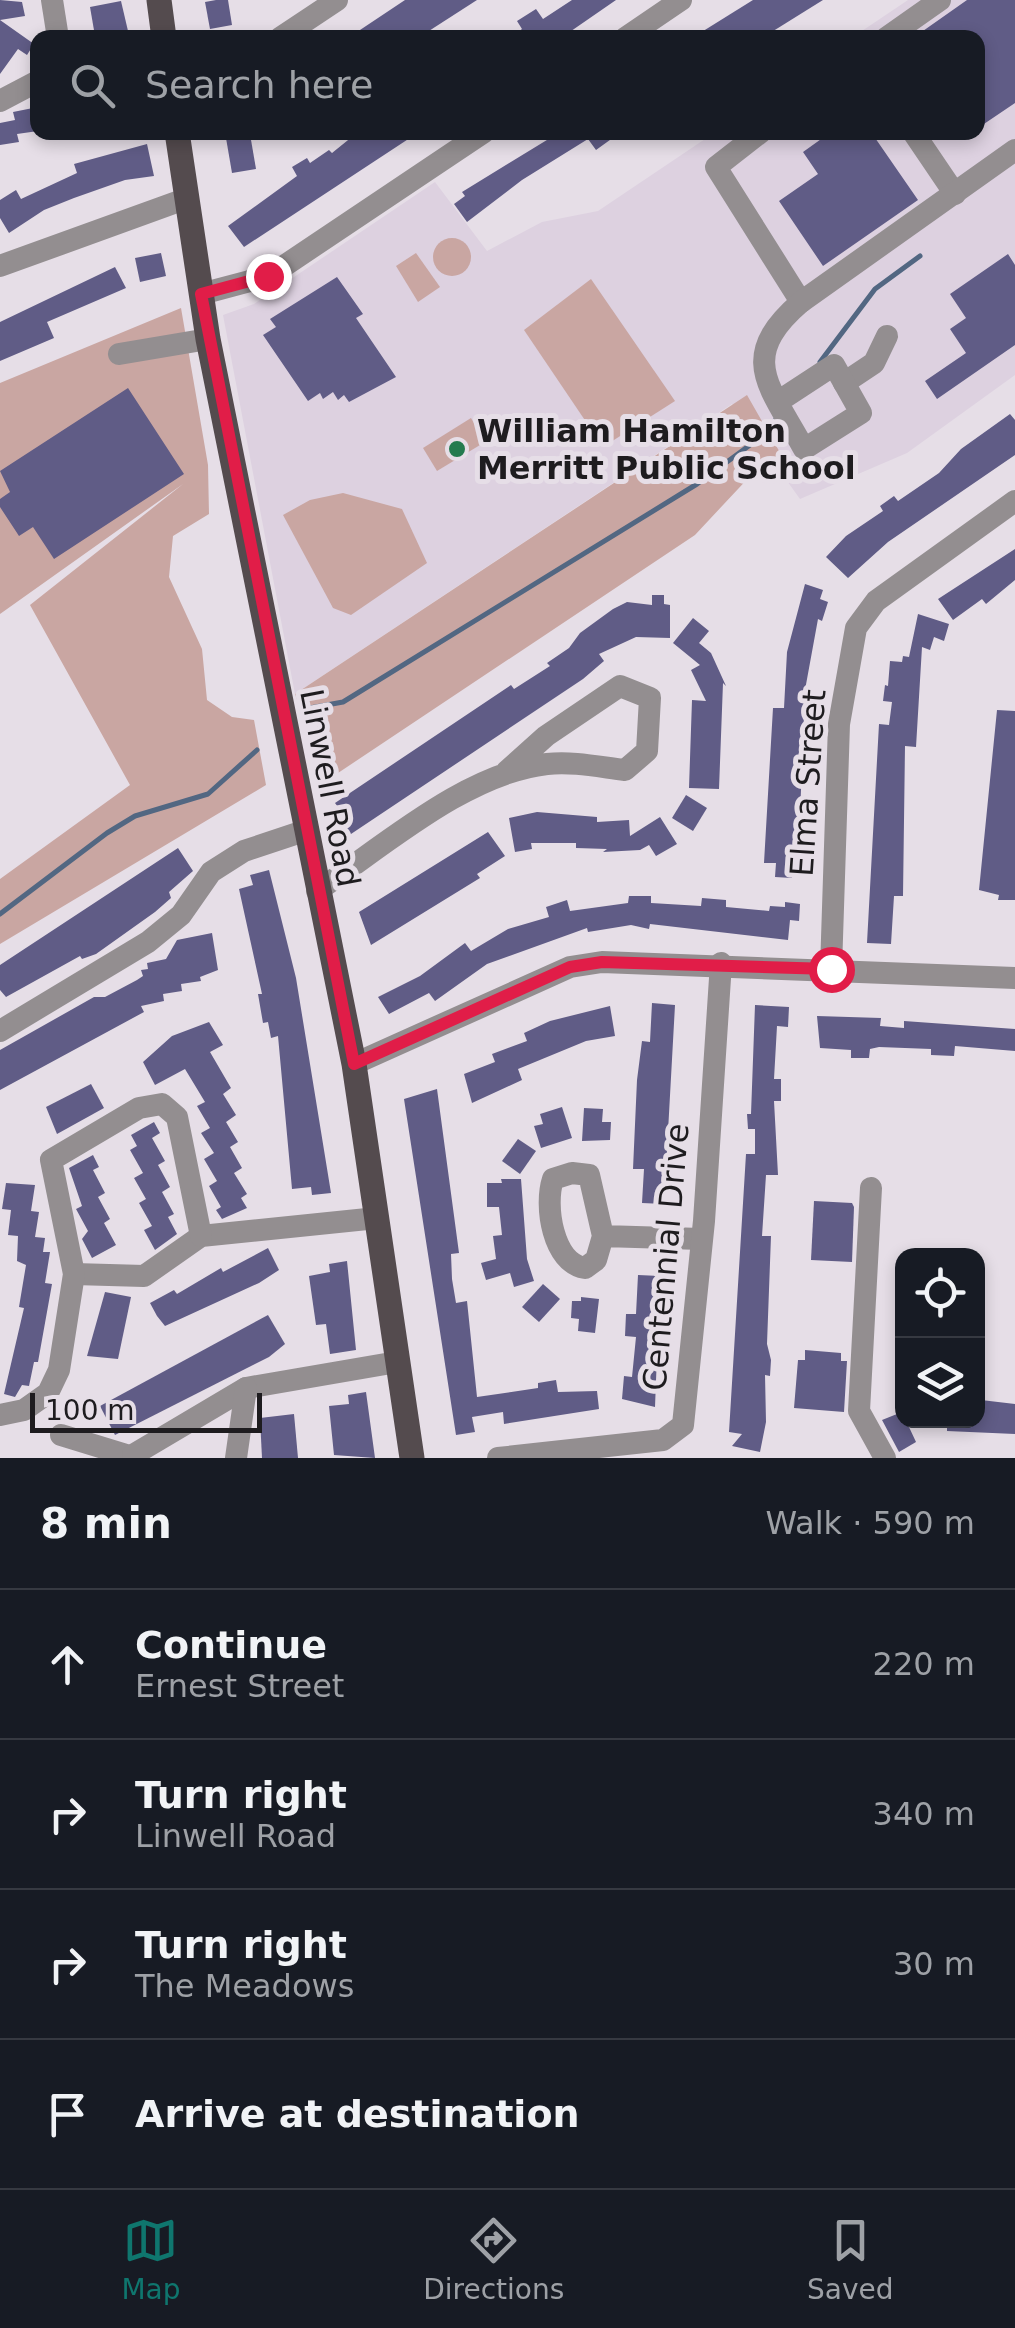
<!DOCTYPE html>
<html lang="en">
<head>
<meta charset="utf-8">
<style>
	body { margin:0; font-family:"DejaVu Sans",sans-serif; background:#20242c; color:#f1f3f6 }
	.controls { position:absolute; right:30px; bottom:30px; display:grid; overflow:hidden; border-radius:20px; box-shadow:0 5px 15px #0003 }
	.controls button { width:90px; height:90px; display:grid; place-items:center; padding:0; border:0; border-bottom:2px solid #363941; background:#171b24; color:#f1f3f6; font:50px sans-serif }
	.scale { position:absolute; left:30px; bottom:25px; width:232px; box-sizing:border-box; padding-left:10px; border:5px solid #1e1c1f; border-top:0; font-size:28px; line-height:35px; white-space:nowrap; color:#1e1c1f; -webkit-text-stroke:8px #e6dee7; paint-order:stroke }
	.stop { position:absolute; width:30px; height:30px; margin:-22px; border:8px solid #e11d48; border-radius:50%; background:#fff }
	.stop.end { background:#e11d48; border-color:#fff; box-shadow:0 2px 10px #0008 }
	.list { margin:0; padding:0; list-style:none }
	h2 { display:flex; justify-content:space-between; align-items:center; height:130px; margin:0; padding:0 40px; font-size:42px }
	h2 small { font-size:32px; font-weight:400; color:#9ea1a6 }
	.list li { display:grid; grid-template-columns:65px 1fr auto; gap:30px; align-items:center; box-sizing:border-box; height:150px; padding:0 40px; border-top:2px solid #363941 }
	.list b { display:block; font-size:38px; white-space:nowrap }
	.list p { margin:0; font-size:32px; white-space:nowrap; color:#9ea1a6 }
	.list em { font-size:32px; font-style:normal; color:#9ea1a6 }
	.icon { flex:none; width:55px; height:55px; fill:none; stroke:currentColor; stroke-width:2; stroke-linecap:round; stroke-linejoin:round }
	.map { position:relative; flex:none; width:1015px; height:1458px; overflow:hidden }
	.search { position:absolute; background:#171b24; box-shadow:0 5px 15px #0003; left:30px; right:30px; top:30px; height:110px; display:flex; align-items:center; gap:25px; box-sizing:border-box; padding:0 35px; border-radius:20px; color:#9ea1a6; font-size:38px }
	.sheet { height:730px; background:#171b24 }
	nav { display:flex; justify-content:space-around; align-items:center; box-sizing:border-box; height:140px; border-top:2px solid #363941; background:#171b24; font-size:28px; color:#9ea1a6 }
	nav a { display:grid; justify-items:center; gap:5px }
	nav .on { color:#0f766e }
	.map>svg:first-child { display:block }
</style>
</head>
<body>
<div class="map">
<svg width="1015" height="1458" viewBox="0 0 1015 1458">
	<rect width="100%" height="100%" fill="#e6dee7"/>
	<polygon fill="#ddd1e0" points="908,0 1015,0 1015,375 907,453 800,499 732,404 295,694 223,315 254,304 435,182 487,251 542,222 598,211 714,133 978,132 978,38 853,37"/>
	<g fill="#c9a6a2">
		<circle cx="452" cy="257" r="19"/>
		<polygon points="416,253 440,287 418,302 396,266"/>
		<polygon points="591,279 675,401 603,447 524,330"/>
		<polygon points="181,308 208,465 209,514 173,536 169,577 202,649 207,700 232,717 254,720 266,785 0,944 0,879 130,785 30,605 183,484 0,614 0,383"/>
		<polygon points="747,395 782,456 766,459 695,535 326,781 295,694"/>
		<polygon points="471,418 485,442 437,471 423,448"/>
		<polygon points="343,493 402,509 427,563 351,615 333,608 283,515 310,500"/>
	</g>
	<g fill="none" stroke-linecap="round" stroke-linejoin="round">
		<g stroke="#526782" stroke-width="5">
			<polyline points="820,362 875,289 920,256"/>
			<polyline points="310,708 343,702 697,484 765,434 777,418"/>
			<polyline points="0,914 107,833 135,816 208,794 257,750"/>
		</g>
	</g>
	<g fill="#605c86">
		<polygon points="0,0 22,2 25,16 0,20 34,44 27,55 18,49 0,74"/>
		<polygon points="216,0 228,0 232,25 210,29 205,2"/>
		<polygon points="405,0 477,0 418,38 348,38"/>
		<polygon points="572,0 616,0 561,38 510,38 522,29 517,21 536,9 543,19"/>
		<polygon points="753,0 823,0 762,38 692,38"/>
		<polygon points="967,0 1015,0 1015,103 978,128 978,38 913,38"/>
		<polygon points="121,1 128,31 95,36 90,7"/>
		<polygon points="38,107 38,131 17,134 19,142 0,145 0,123 15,120 13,112"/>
		<polygon points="358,132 419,132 244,247 228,226 297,176 292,167 307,158 310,163 329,150 332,153"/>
		<polygon points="560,132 621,132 596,150 588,139 522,180 467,222 454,204 465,196 462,192"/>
		<polygon points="831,132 871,132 918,200 823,266 779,201 818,174 803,152"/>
		<polygon points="250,134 256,169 232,173 226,138"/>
		<polygon points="147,144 154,176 125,180 74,198 44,210 9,233 0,218 0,200 16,190 21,199 77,173 74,164"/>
		<polygon points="161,253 166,276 140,282 135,258"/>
		<polygon points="1008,254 1015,265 1015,345 937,399 925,381 966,353 950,329 966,318 950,294"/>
		<polygon points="115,267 126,288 47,322 54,338 0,361 0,322"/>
		<polygon points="337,277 363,314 356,318 396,377 349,402 344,395 338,400 333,392 323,399 320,393 308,401 263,335 276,327 270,319"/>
		<polygon points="128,388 184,474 54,559 33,527 19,536 0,507 0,499 10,492 0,471"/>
		<polygon points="1010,414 1015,420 1015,455 888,542 848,578 826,557 846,536 883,511 880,506 894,496 898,501 939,473 961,449"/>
		<polygon points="1015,549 1015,580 986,604 982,599 953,620 938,599"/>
		<polygon points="805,584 823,590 820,599 828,602 822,621 818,619 805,690 798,865 793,865 792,878 775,877 776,863 764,863 773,708 784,708 787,652"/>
		<polygon points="652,595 664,595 664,604 670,605 670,638 636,637 599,654 604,661 583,679 348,836 337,820 344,815 335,803 511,685 514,689 550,666 547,663 569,648 580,633 613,609 627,602 652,605"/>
		<polygon points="918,614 949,624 944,641 934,637 930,650 922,647 916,747 905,746 903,896 894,896 891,944 867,943 879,724 889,725 892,702 883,701 885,685 888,686 890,661 902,662 903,656 909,657"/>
		<polygon points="693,618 709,631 699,643 711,653 726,686 723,683 719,789 689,788 692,700 706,701 691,670 700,665 673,643"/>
		<polygon points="997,710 1015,711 1015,900 998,900 999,895 979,890"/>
		<polygon points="686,795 707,808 693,831 672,818"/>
		<polygon points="537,812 597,817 597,822 629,820 630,836 660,817 677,844 656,856 649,845 640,850 603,852 607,849 576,848 576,843 531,843 532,849 515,852 509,818"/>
		<polygon points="488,832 505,856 477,874 480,878 371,945 359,912"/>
		<polygon points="178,848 193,871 169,892 171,898 155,912 96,954 82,959 80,956 6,997 0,990 0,965"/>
		<polygon points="269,870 296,978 331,1193 312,1195 311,1187 292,1189 278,1036 271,1038 268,1022 263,1023 258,994 262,994 239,889 253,885 250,875"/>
		<polygon points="629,896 651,896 651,903 701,906 702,898 726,900 726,907 769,911 770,906 785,907 785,902 800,904 799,921 790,920 788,940 650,924 649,929 631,925 588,932 587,928 487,964 435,1001 429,993 389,1014 378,997 420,976 465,943 471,951 508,929 549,917 546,907 567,900 570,911 628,903"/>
		<polygon points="212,933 218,970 200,977 201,981 181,984 182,991 163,994 164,1001 141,1006 144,1012 0,1090 0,1050 94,997 105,997 137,980 143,976 141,970 148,969 147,963 166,959 177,940"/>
		<polygon points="652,1003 675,1005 664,1204 642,1203 644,1169 633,1169 637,1080 642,1041 650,1042"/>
		<polygon points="755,1005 789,1007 788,1027 777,1026 774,1079 781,1079 781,1101 774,1101 778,1175 766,1175 762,1236 771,1236 767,1344 771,1360 770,1376 765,1375 766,1422 760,1452 732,1446 742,1434 729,1432 746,1154 755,1154 755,1129 748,1129 747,1114 751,1114"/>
		<polygon points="610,1006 615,1036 586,1041 518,1069 522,1080 472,1103 464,1074 495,1062 492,1054 527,1041 524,1033 550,1021"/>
		<polygon points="817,1016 881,1018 880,1026 904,1028 904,1021 1015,1029 1015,1051 955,1046 954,1056 931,1055 931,1049 879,1047 870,1049 869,1058 851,1058 851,1050 820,1048"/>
		<polygon points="209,1022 223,1045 210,1052 231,1088 223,1094 236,1115 226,1122 238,1142 230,1147 242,1168 234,1173 247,1194 241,1198 247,1208 222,1219 216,1210 221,1207 209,1186 217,1181 204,1159 214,1153 201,1133 210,1128 197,1106 205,1102 185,1069 155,1085 143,1062 172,1036"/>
		<polygon points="91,1084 104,1108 57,1134 46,1107"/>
		<polygon points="437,1089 459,1253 451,1254 452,1279 456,1303 467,1301 477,1397 538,1388 538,1383 556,1380 558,1392 597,1391 599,1409 504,1424 503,1412 472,1417 475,1432 456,1435 404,1099"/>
		<polygon points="562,1107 572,1138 541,1148 534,1126 543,1124 540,1114"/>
		<polygon points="584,1108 603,1109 602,1122 611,1122 610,1140 582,1141"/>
		<polygon points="154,1122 160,1133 152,1138 165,1161 158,1165 170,1187 162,1192 174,1214 168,1217 177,1234 155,1250 144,1230 152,1226 139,1203 146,1199 134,1178 143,1173 130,1150 137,1146 131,1135"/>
		<polygon points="518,1139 536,1151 520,1174 502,1161"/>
		<polygon points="93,1155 99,1167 93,1170 105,1193 98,1197 110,1219 104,1223 116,1245 92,1258 82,1239 88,1231 76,1209 82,1206 69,1168"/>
		<polygon points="501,1179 521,1179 527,1259 534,1281 514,1287 510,1273 486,1280 481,1263 496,1259 493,1236 502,1235 499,1207 487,1207 487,1183 502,1183"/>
		<polygon points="6,1183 35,1185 31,1211 39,1212 35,1237 45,1238 43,1252 50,1252 45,1283 52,1284 38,1362 34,1362 29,1386 22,1385 15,1397 4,1394 24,1308 19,1307 26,1265 17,1261 18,1236 8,1235 11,1210 2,1209"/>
		<polygon points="814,1201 852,1203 854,1207 852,1262 811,1260"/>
		<polygon points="268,1248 279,1270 259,1283 165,1326 157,1316 150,1303 174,1290 177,1294 221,1268 223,1272"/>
		<polygon points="347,1261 356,1350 330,1354 326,1324 316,1325 309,1276 330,1272 329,1264"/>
		<polygon points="638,1275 660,1276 655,1407 622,1399 624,1376 632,1377 636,1337 625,1336 626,1314 636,1314"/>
		<polygon points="543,1284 560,1299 539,1322 522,1307"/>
		<polygon points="105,1292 131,1297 118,1359 87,1356"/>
		<polygon points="581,1297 599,1299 595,1333 578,1331 579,1319 571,1318 572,1301 581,1301"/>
		<polygon points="268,1315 285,1344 269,1357 115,1435 100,1406"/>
		<polygon points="805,1350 841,1353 841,1361 847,1361 844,1412 794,1408 798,1360 805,1360"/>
		<polygon points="366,1392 375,1458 334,1455 329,1406 349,1404 348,1395"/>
		<polygon points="981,1400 1015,1404 1015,1434 947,1431 947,1420 980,1420"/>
		<polygon points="902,1412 916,1442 899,1452 882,1420"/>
		<polygon points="294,1414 298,1458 262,1458 260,1418"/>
	</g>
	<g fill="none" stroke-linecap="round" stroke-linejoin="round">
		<g stroke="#938e90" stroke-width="22">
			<polyline points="52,0 58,38"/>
			<polyline points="280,38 337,0"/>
			<polyline points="625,38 681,0"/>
			<polyline points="886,38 940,0"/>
			<polyline points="0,101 38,81"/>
			<polyline points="761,132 716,167 801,302"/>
			<polyline points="913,132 955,194"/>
			<polyline points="0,266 185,199"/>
			<polyline points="201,294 269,276 484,132"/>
			<polyline points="119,354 208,339"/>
			<polyline points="844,383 874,363 887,336"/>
			<path d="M779 401 834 365 861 413 804 449C770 386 736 358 801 302L1015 150"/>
			<path d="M317 891C384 846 466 773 547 764 572 761 600 767 625 770L647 751 650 698 620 686 546 736 507 771"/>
			<polyline points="831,969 839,724 856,628 876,601 1015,501"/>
			<polyline points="0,1031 148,942 181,915 211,872 244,851 304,831"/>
			<polyline points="354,1064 570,967 602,962 1015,978"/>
			<polyline points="871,1188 859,1411 885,1458"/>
			<path d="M603 1236 596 1260 585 1268C553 1263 544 1206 553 1179L572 1173 589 1175 603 1236 701 1239"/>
			<polyline points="74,1274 144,1276 201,1236 377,1218"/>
			<polyline points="0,1415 24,1410 48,1393 59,1370 74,1274 51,1160 139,1108 162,1104 177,1117 201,1236"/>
			<polyline points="61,1435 136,1458"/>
			<polyline points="133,1455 246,1388 397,1362"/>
			<polyline points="236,1458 246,1388"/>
			<polyline points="498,1458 663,1440 683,1425 704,1221 721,963"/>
		</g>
		<g stroke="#544b4e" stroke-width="25">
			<polyline points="159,0 164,38"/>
			<polyline points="177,132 208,339 354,1064 412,1458"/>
		</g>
	</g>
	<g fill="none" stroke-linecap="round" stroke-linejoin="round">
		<polyline stroke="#e11d48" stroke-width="12" points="268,276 201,294 354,1064 570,967 602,962 831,969"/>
	</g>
	<circle fill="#247b4f" stroke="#e6dee7" stroke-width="4" cx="457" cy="449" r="10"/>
	<g text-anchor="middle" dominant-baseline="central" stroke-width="10" stroke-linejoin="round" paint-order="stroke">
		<g font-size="32" font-weight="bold" fill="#1e1c1f" stroke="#e6dee7" text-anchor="start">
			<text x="477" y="431">William Hamilton<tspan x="477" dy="37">Merritt Public School</tspan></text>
		</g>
		<g font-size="32" fill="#1e1c1f" stroke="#e6dee7">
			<text transform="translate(808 783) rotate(-86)">Elma Street</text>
			<text transform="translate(330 788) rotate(79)">Linwell Road</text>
			<text transform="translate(666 1257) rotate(-85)">Centennial Drive</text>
		</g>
	</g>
</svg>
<div class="controls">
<button><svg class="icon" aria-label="locate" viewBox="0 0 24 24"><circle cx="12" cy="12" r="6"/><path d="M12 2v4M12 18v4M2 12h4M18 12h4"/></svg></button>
<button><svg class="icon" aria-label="layers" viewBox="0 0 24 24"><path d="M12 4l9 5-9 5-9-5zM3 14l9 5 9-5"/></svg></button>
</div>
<div class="scale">100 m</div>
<div class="stop" style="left:831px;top:969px"></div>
<div class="stop end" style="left:268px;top:276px"></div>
<div class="search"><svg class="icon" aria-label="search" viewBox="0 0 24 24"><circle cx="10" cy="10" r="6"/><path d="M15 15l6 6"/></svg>Search here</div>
</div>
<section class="sheet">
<h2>8 min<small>Walk · 590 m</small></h2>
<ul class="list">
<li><svg class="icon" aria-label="ahead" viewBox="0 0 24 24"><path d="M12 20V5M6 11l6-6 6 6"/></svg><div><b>Continue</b><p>Ernest Street</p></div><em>220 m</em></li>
<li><svg class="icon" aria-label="right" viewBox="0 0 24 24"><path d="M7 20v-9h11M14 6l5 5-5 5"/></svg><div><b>Turn right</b><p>Linwell Road</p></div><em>340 m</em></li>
<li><svg class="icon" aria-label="right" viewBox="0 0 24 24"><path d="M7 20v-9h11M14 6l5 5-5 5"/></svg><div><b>Turn right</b><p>The Meadows</p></div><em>30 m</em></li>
<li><svg class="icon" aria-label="arrive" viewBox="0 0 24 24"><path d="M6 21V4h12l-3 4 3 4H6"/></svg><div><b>Arrive at destination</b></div></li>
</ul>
</section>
<nav>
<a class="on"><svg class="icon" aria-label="map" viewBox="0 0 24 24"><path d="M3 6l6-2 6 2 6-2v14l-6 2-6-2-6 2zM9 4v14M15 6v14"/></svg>Map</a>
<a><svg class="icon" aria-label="directions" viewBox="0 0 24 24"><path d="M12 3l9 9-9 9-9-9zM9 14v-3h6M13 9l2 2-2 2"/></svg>Directions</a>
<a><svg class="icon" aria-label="saved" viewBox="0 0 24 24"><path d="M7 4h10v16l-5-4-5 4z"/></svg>Saved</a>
</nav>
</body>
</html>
